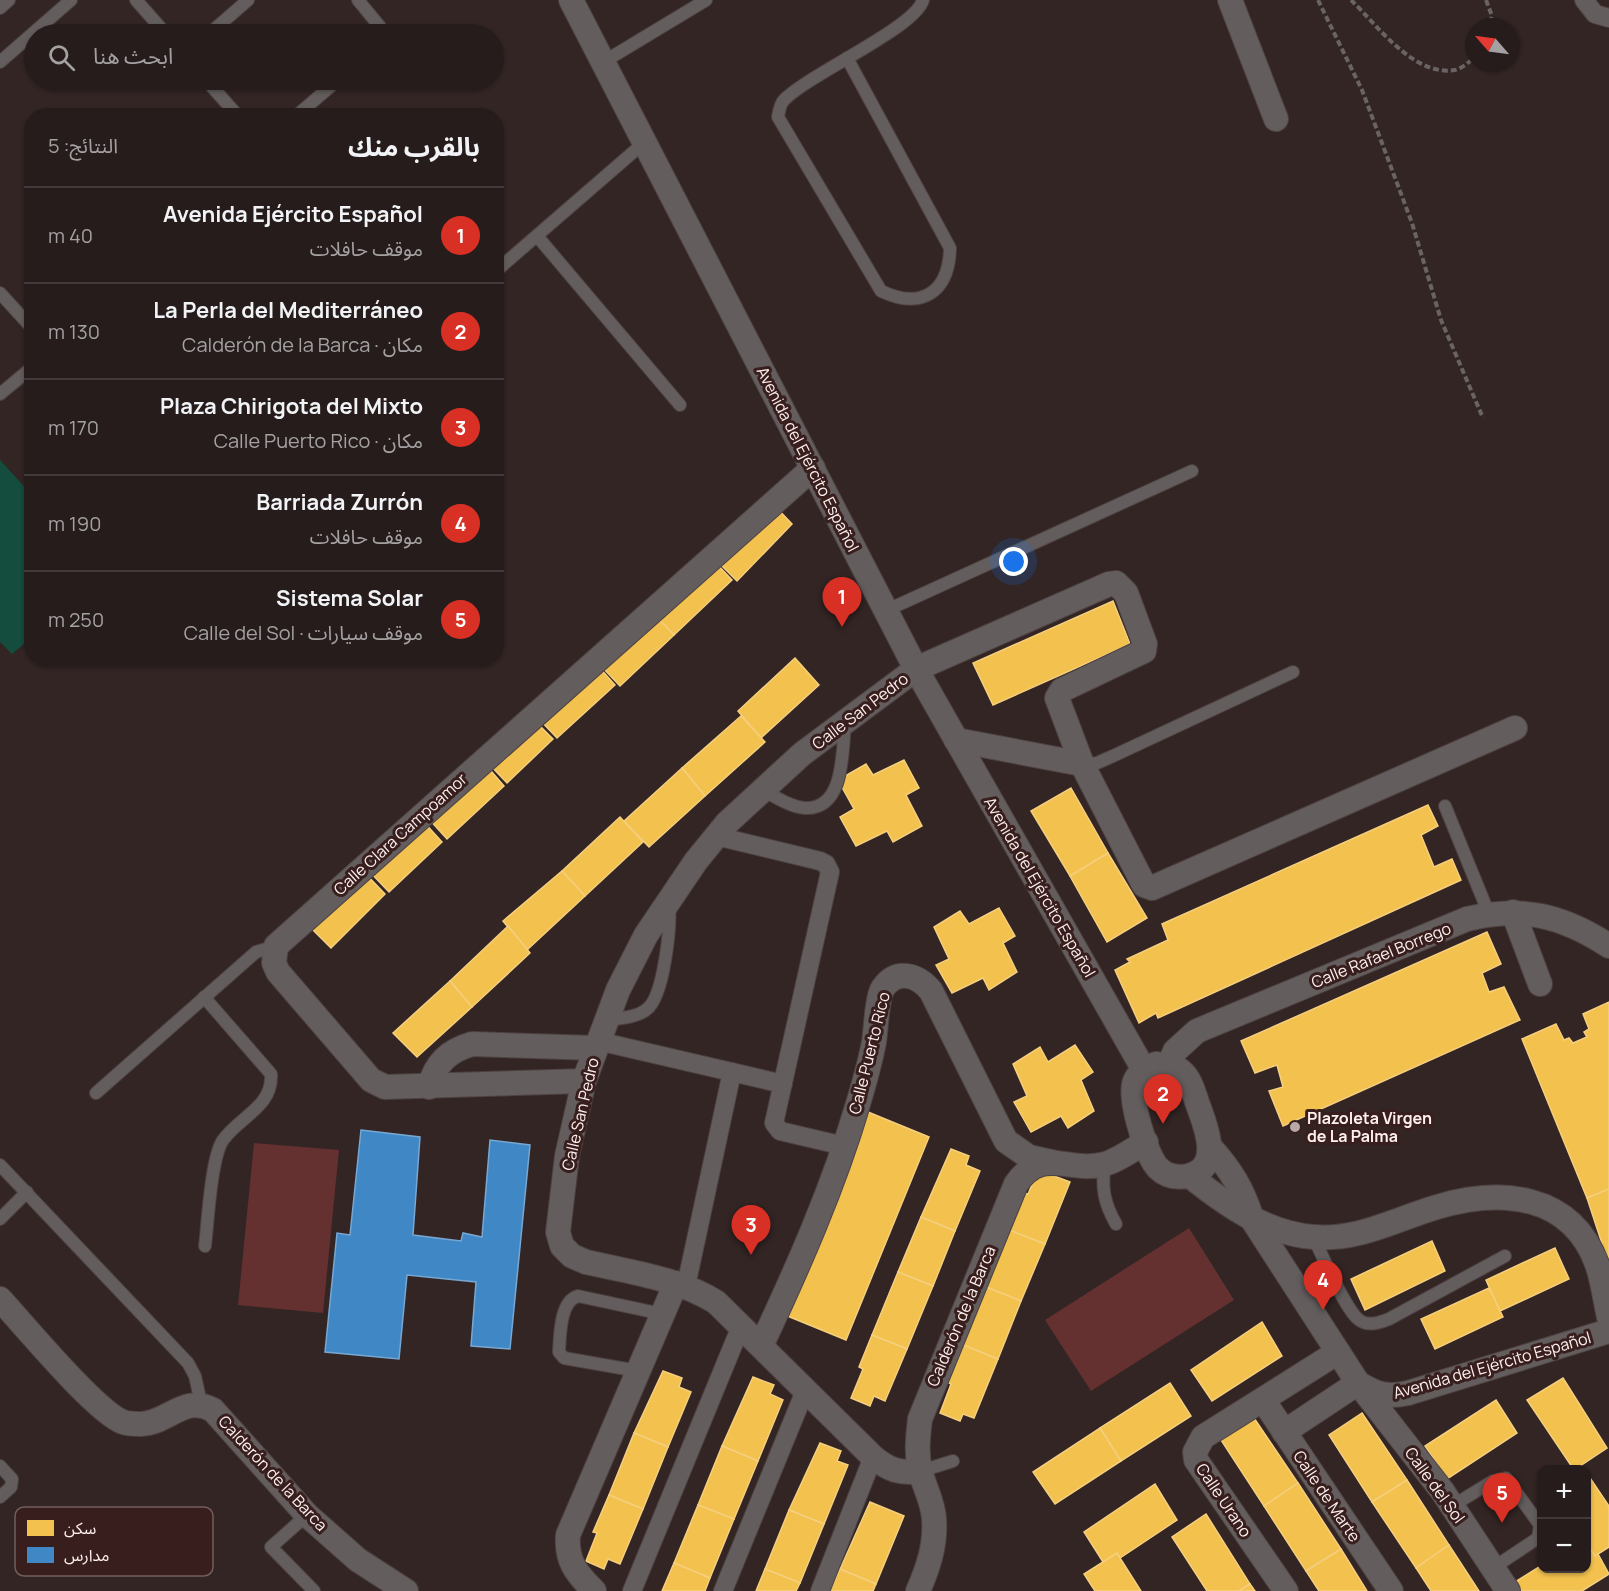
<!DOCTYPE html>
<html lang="ar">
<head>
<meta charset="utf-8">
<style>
	body { margin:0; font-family:Manrope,"Noto Sans Arabic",sans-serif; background:#322928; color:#f1f3f6; direction:rtl }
	.controls { position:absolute; right:18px; bottom:18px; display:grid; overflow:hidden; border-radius:12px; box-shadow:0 2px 4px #0004 }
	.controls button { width:54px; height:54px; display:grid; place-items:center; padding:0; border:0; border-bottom:2px solid #423a3a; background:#261c1b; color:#f1f3f6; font:30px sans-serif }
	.compass { position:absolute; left:1465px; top:18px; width:54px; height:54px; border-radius:50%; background:#261c1b; box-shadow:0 2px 4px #0004; rotate:298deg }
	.you { position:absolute; left:1014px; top:562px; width:21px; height:21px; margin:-15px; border:4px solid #fff; border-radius:50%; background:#1a73e8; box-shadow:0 0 0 9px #1a73e833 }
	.badge { display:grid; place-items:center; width:39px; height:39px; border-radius:50%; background:#d93025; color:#fff; font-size:20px; font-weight:700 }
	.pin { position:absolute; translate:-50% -50px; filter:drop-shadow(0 2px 3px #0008) }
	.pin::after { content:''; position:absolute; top:32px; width:21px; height:18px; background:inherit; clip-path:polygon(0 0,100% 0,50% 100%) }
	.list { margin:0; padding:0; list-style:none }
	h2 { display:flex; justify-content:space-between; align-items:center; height:78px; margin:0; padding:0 24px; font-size:26px }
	h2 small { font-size:20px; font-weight:400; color:#a4a1a3 }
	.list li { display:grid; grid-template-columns:39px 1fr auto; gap:18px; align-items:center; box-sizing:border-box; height:96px; padding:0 24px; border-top:2px solid #423a3a }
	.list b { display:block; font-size:22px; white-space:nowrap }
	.list p { margin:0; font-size:20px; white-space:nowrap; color:#a4a1a3 }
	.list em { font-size:20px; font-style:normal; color:#a4a1a3 }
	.icon { flex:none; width:33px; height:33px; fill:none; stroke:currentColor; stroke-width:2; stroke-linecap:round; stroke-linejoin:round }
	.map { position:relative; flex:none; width:1609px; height:1591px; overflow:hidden; direction:ltr }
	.search { position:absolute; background:#261c1b; box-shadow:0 2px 4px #0004; left:24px; top:24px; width:480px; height:66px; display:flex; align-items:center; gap:15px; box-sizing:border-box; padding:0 21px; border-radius:33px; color:#a4a1a3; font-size:22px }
	.panel { position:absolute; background:#261c1b; box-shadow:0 2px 4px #0004; left:24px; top:108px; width:480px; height:558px; border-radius:24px; direction:rtl }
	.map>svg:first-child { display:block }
</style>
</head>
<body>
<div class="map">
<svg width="1609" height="1591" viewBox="0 0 1609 1591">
	<rect width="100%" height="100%" fill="#322524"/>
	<g fill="#643130">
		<polygon points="254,1143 339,1150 323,1313 238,1305"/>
		<polygon points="1189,1228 1234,1300 1091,1391 1045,1320"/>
	</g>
	<polygon fill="#144c3d" points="0,460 31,494 31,638 12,654 0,642"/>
	<g fill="#f2c14e" stroke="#f6cf7e" stroke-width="1.5">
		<polygon points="774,505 792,524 737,581 718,562"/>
		<polygon points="713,560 732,580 674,635 655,615"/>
		<polygon points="1113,601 1130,644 993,705 973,663"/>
		<polygon points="655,615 674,635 620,686 601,666"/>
		<polygon points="795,658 819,685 761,738 738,711"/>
		<polygon points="598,666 615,685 557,738 539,719"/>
		<polygon points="741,716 765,742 705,796 682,768"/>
		<polygon points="534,720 553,739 507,783 489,764"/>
		<polygon points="904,760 919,788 906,795 922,826 893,842 887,831 856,846 840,817 854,809 838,780 866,764 873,775"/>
		<polygon points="485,764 504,786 447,839 428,818"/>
		<polygon points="682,768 705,796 649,847 624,821"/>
		<polygon points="1071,788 1108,853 1070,876 1031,811"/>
		<polygon points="1428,805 1438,826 1421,835 1434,867 1452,859 1461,880 1158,1018 1156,1013 1139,1023 1115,970 1130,962 1127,959 1168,940 1162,924"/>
		<polygon points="620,817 643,842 585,896 562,871"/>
		<polygon points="422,820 442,842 389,892 368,870"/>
		<polygon points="1108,853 1147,918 1107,942 1070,876"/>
		<polygon points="562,871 585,896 527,950 503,921"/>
		<polygon points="364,872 385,894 331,948 309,926"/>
		<polygon points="999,908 1015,936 1003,943 1017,972 989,990 983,978 952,993 936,965 949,959 934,927 960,911 969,924"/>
		<polygon points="508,926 530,953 472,1007 450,981"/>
		<polygon points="1487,932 1501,964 1482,973 1489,992 1504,987 1520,1020 1283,1126 1269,1091 1283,1087 1277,1065 1255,1073 1241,1041"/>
		<polygon points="450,981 472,1007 417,1057 393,1033"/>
		<polygon points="1609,1002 1609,1189 1587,1198 1522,1039 1556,1024 1564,1040 1569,1038 1573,1043 1587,1037 1584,1032 1589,1029 1583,1014"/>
		<polygon points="1075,1045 1093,1072 1081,1080 1094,1111 1068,1128 1061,1116 1031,1132 1014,1102 1027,1096 1013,1064 1040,1047 1048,1062"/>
		<polygon points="868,1112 929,1137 846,1340 785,1315"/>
		<polygon points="951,1149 969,1156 966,1165 980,1171 955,1231 921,1217"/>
		<polygon points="1038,1170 1070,1182 1045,1244 1009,1230 1024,1193 1028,1194"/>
		<polygon points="1609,1189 1609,1265 1587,1198"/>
		<polygon points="921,1217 955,1231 933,1286 898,1272"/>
		<polygon points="1009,1230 1045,1244 1021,1301 986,1287"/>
		<polygon points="1432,1241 1445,1271 1365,1310 1351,1279"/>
		<polygon points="1555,1248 1569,1279 1500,1311 1486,1280"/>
		<polygon points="898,1272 933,1286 907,1349 872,1335"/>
		<polygon points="986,1287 1021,1301 998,1359 963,1345"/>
		<polygon points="1489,1288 1503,1317 1435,1349 1421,1319"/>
		<polygon points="1262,1322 1282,1356 1212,1401 1191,1370"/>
		<polygon points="872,1335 907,1349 885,1401 874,1396 870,1406 851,1398 863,1369 859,1367"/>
		<polygon points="963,1345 998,1359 974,1418 963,1414 960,1421 940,1413 951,1384 947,1382"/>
		<polygon points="663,1371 682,1378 679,1387 691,1392 668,1447 634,1433"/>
		<polygon points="753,1377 774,1385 770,1394 783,1400 758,1461 722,1446"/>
		<polygon points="1563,1378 1607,1448 1574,1470 1527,1400"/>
		<polygon points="1170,1383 1191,1416 1121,1461 1100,1428"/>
		<polygon points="1496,1400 1517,1433 1447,1479 1425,1446"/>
		<polygon points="1362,1413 1407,1480 1372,1502 1329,1435"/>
		<polygon points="1254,1418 1298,1483 1264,1506 1221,1440"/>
		<polygon points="1100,1428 1121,1461 1055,1504 1033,1472"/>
		<polygon points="634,1433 668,1447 643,1509 609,1495"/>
		<polygon points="820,1443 841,1451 837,1461 848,1465 824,1524 789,1510"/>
		<polygon points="722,1446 758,1461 734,1519 698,1505"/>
		<polygon points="1586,1472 1609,1506 1609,1547 1595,1556 1586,1543"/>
		<polygon points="1407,1480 1449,1545 1416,1568 1372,1502"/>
		<polygon points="1298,1483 1341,1549 1306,1571 1264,1506"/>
		<polygon points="1155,1484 1177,1520 1120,1558 1117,1553 1103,1562 1084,1532"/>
		<polygon points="609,1495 643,1509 620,1564 608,1559 604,1569 586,1561 597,1533 593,1532"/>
		<polygon points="870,1502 904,1516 876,1584 840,1569"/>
		<polygon points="698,1505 734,1519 710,1578 674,1563"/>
		<polygon points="789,1510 824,1524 800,1583 765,1569"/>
		<polygon points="1206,1514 1250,1584 1239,1591 1207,1591 1172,1537"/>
		<polygon points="1586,1543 1595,1556 1598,1554 1609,1574 1582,1591 1521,1591 1515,1582 1542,1565 1542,1568 1586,1568"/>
		<polygon points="1449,1545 1479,1591 1431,1591 1416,1568"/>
		<polygon points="1341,1549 1367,1591 1319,1591 1306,1571"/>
		<polygon points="1117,1553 1120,1558 1141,1591 1095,1591 1084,1574"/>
		<polygon points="674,1563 710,1578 705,1591 662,1591"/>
		<polygon points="765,1569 800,1583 796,1591 756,1591"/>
		<polygon points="840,1569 876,1584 873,1591 830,1591"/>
		<polygon points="1250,1584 1255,1591 1239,1591"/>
	</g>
	<polygon fill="#3f88c5" stroke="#78a7d2" stroke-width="1.5" points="361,1130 420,1137 413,1235 461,1241 463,1233 482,1237 490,1140 530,1145 510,1349 471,1346 476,1282 407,1275 399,1359 325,1352 337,1233 350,1235"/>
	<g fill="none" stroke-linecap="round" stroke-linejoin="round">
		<defs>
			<g id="service">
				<polyline points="136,0 166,34"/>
				<polyline points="358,0 381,28 381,34"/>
				<polyline points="0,8 9,0"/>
				<polyline points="209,34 248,0"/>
				<path d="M847 58 950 248C949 293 921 310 881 291L778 117C779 111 780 104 784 100 809 74 915 28 923 0"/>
				<polyline points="605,61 706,0"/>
				<polyline points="0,62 71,0"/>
				<polyline points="206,80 238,116"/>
				<polyline points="296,116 338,80"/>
				<polyline points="537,236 680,405"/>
				<polyline points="496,271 646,141"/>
				<polyline points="0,293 32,328"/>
				<polyline points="0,394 29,370 32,364"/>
				<polyline points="885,611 1192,471"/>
				<polyline points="1082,764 1097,763 1113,756 1293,672"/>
				<path d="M761 789C774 796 790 807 805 808 845 810 842 751 845 724"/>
				<polyline points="1445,806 1489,914"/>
				<path d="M204 997 271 1074C273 1107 240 1116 223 1140 211 1158 208 1221 205 1246"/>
				<path d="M606 1020C619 1018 637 1018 647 1009 664 996 671 926 669 905"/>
				<polyline points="96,1093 256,952 276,946"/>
				<path d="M1105 1164C1101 1187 1104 1203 1116 1224"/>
				<polyline points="0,1165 188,1363 195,1376 201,1403"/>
				<polyline points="0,1219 27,1192"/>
				<path d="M1313 1237C1323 1256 1344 1307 1358 1319 1367 1327 1379 1323 1389 1319L1505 1256"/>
				<path d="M638 1371 564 1358 559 1352C560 1335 560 1301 578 1296L662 1314"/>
				<polyline points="0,1466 12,1479 11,1487 0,1497"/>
				<polyline points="921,1471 953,1461"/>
				<polyline points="1452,1506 1493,1481 1506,1478 1540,1525 1538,1538 1493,1568"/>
				<polyline points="307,1515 271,1547 314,1591"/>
			</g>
			<g id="pedestrian">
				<polyline points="1584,0 1595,14 1609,18"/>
				<polyline points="716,836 820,861 826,864 830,872 774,1123 780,1131 844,1146"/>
				<polyline points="598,1041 783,1084"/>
				<polyline points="686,1286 732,1072"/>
				<polyline points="632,1591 741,1326"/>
				<polyline points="723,1591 805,1391"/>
				<polyline points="820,1591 873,1457"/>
			</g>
			<g id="minor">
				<polyline points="571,0 916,669 1144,1070"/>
				<polyline points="1230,0 1276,119"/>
				<polyline points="956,740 1082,764"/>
				<polyline points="1513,912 1540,984"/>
				<path d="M1156 1064C1165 1065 1175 1065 1182 1072 1191 1080 1194 1094 1198 1105 1206 1127 1223 1167 1188 1176 1177 1178 1166 1176 1158 1168 1146 1156 1128 1096 1135 1081 1139 1072 1147 1068 1156 1064Z"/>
				<path d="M1169 1065 1175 1051 1197 1031 1467 919C1522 906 1562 915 1609 946"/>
				<polyline points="584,1081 385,1087 371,1080 278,972 274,963 276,946 813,468"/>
				<path d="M429 1087C436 1063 448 1051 472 1044L596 1048"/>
				<path d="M1211 1148C1231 1170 1243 1190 1252 1219L1358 1383C1376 1394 1387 1398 1408 1393L1609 1331"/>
				<path d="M1190 1176C1225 1204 1267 1234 1314 1237 1358 1241 1396 1219 1437 1207 1500 1188 1571 1193 1597 1264 1603 1281 1605 1300 1609 1317"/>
				<path d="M0 1299C24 1325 96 1412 123 1422 128 1424 136 1424 141 1424 169 1423 184 1394 213 1410L307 1515 358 1560 406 1591"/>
				<path d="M761 1346C798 1267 833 1188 858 1104 864 1084 870 1063 874 1042 876 1029 877 997 883 988 897 968 918 975 931 991L1006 1141 1029 1157 1056 1163"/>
				<polyline points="1263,1400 1391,1591"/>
				<polyline points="1284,1432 1358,1383 1443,1492 1508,1591"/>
				<path d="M921 1471C900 1474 889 1470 873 1457L716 1302C677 1278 630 1272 586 1262L572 1256 562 1246 558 1232 567 1156 584 1081 618 990 646 935 696 861 727 823 802 754 916 669 1109 584 1116 583 1126 593 1145 644 1144 651 1062 690 1057 698 1082 764 1144 885 1152 888 1515 728"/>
				<path d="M594 1591C576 1573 566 1561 568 1535L676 1283"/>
				<path d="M918 1591C928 1568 936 1545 934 1519 933 1501 924 1487 920 1470 916 1453 918 1437 920 1419L1016 1184C1043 1145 1068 1174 1105 1164 1119 1160 1133 1149 1146 1142"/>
				<polyline points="1286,1591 1196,1460 1195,1452 1203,1437 1338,1352"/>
			</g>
		</defs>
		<use href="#service" stroke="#4e4241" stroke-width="14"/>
		<use href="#pedestrian" stroke="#4e4241" stroke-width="20"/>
		<use href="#minor" stroke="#4e4241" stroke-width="26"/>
		<g stroke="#6a6363" stroke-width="4" stroke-dasharray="6 3" stroke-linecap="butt">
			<polyline points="1318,0 1362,90 1412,223 1441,320 1483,418"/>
			<path d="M1351 0C1378 26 1414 77 1455 70 1461 69 1469 62 1474 58"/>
			<polyline points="1486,0 1492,16 1489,27"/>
		</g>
		<use href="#service" stroke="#635d5d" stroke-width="12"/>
		<use href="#pedestrian" stroke="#635d5d" stroke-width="18"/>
		<use href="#minor" stroke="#635d5d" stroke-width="24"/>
	</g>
	<circle fill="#b7a9a8" stroke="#381f1e" stroke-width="2" cx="1295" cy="1127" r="6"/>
	<g text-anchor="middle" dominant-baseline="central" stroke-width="6" stroke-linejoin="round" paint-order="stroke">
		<g font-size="16" fill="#fef0ef" stroke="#381f1e">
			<text transform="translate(808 459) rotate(63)">Avenida del Ejército Español</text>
			<text transform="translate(860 711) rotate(-37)">Calle San Pedro</text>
			<text transform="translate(400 834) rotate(-42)">Calle Clara Campoamor</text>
			<text transform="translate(1040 887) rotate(60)">Avenida del Ejército Español</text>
			<text transform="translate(1381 955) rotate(-22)">Calle Rafael Borrego</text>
			<text transform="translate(869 1053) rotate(-76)">Calle Puerto Rico</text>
			<text transform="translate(580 1114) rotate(-77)">Calle San Pedro</text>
			<text transform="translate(961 1316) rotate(-67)">Calderón de la Barca</text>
			<text transform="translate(1492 1365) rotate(-16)">Avenida del Ejército Español</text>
			<text transform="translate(273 1473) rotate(47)">Calderón de la Barca</text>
			<text transform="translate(1435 1485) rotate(54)">Calle del Sol</text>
			<text transform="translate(1327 1496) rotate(56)">Calle de Marte</text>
			<text transform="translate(1224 1500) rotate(56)">Calle Urano</text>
		</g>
		<g font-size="16" font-weight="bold" fill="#fef0ef" stroke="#381f1e" text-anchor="start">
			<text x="1307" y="1118">Plazoleta Virgen<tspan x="1307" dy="18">de La Palma</tspan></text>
		</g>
	</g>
	<rect x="15" y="1507" width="198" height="69" rx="9" fill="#381f1e" stroke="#735e5d" stroke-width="1.5"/>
	<rect x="27" y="1520" width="27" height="16" fill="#f2c14e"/>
	<rect x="27" y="1547" width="27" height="16" fill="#3f88c5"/>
	<g font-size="16" fill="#fef0ef">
		<text x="64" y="1534">سكن</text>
		<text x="64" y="1561">مدارس</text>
	</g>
</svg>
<div class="controls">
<button>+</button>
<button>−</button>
</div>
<svg class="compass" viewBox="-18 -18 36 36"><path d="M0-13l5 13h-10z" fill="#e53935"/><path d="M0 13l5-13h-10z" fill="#a4a1a3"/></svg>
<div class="you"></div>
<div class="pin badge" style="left:842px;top:627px">1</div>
<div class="pin badge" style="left:1163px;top:1124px">2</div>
<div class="pin badge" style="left:751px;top:1255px">3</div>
<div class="pin badge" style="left:1323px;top:1310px">4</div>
<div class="pin badge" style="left:1502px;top:1523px">5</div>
<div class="search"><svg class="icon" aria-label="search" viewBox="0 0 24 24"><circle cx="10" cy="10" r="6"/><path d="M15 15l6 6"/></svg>ابحث هنا</div>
<section class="panel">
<h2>بالقرب منك<small>النتائج: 5</small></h2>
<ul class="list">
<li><span class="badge">1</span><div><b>Avenida Ejército Español</b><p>موقف حافلات</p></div><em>40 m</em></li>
<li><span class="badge">2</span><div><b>La Perla del Mediterráneo</b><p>مكان · Calderón de la Barca</p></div><em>130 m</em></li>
<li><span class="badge">3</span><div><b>Plaza Chirigota del Mixto</b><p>مكان · Calle Puerto Rico</p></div><em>170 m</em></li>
<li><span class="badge">4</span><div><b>Barriada Zurrón</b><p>موقف حافلات</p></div><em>190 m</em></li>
<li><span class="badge">5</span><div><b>Sistema Solar</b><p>موقف سيارات · Calle del Sol</p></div><em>250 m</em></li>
</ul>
</section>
</div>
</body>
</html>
